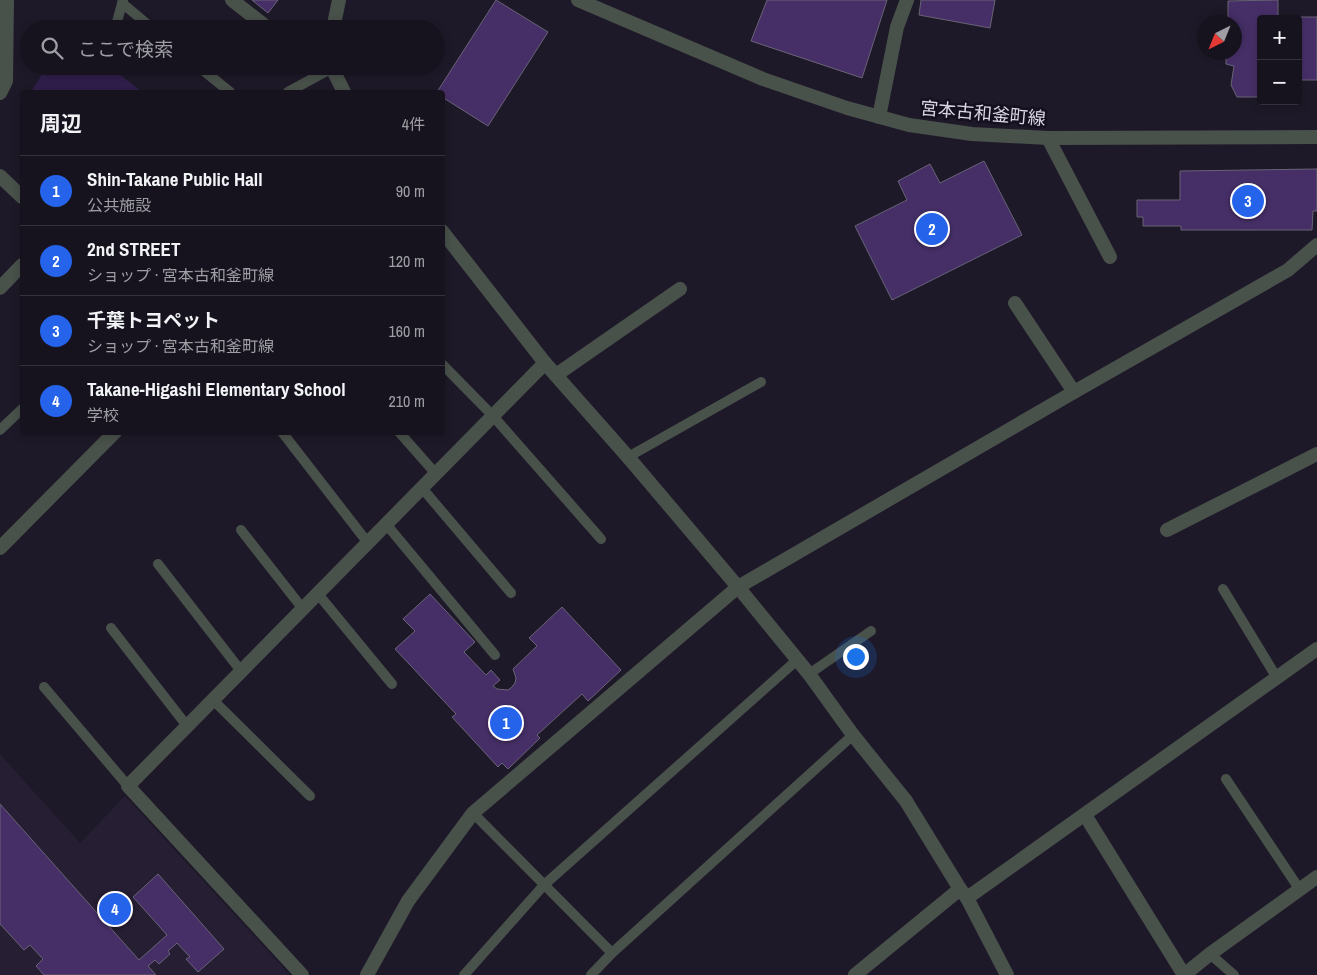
<!DOCTYPE html>
<html lang="ja">
<head>
<meta charset="utf-8">
<style>
	body { margin:0; font-family:"Archivo Narrow","Noto Sans JP",sans-serif; background:#1f1c27; color:#f1f3f6 }
	.controls { position:absolute; right:15px; top:15px; display:grid; overflow:hidden; border-radius:5px; box-shadow:0 2px 8px #0003 }
	.controls button { width:45px; height:45px; display:grid; place-items:center; padding:0; border:0; border-bottom:1px solid #35323c; background:#16131e; color:#f1f3f6; font:25px sans-serif }
	.compass { position:absolute; left:1197px; top:15px; width:45px; height:45px; border-radius:50%; background:#16131e; box-shadow:0 2px 8px #0003; rotate:223deg }
	.you { position:absolute; left:855px; top:656px; width:18px; height:18px; margin:-12px; border:4px solid #fff; border-radius:50%; background:#1a73e8; box-shadow:0 0 0 8px #1a73e833 }
	.badge { display:grid; place-items:center; width:32px; height:32px; border-radius:50%; background:#2563eb; color:#fff; font-size:16px; font-weight:700 }
	.pin { position:absolute; translate:-50% -50%; border:2px solid #fff; box-shadow:0 1px 5px #0006 }
	.list { margin:0; padding:0; list-style:none }
	h2 { display:flex; justify-content:space-between; align-items:center; height:65px; margin:0; padding:0 20px; font-size:21px }
	h2 small { font-size:16px; font-weight:400; color:#9e9ea4 }
	.list li { display:grid; grid-template-columns:32px 1fr auto; gap:15px; align-items:center; box-sizing:border-box; height:70px; padding:0 20px; border-top:1px solid #35323c }
	.list b { display:block; font-size:19px; white-space:nowrap }
	.list p { margin:0; font-size:16px; white-space:nowrap; color:#9e9ea4 }
	.list em { font-size:16px; font-style:normal; color:#9e9ea4 }
	.icon { flex:none; width:28px; height:28px; fill:none; stroke:currentColor; stroke-width:2; stroke-linecap:round; stroke-linejoin:round }
	.map { position:relative; flex:none; width:1317px; height:975px; overflow:hidden }
	.search { position:absolute; background:#16131e; box-shadow:0 2px 8px #0003; left:20px; top:20px; width:425px; height:55px; display:flex; align-items:center; gap:12px; box-sizing:border-box; padding:0 18px; border-radius:28px; color:#9e9ea4; font-size:19px }
	.panel { position:absolute; background:#16131e; box-shadow:0 2px 8px #0003; left:20px; top:90px; width:425px; height:345px; border-radius:5px }
	.map>svg:first-child { display:block }
</style>
</head>
<body>
<div class="map">
<svg width="1317" height="975" viewBox="0 0 1317 975">
	<rect width="100%" height="100%" fill="#1e1928"/>
	<polygon fill="#261e33" points="0,754 80,843 125,796 290,975 0,975"/>
	<polygon fill="#301e4b" points="47,66 109,66 142,92 31,92"/>
	<g fill="#462f67" stroke="#696376">
		<polygon points="252,0 278,0 268,13"/>
		<polygon points="496,0 548,32 488,126 442,97 442,92 437,92"/>
		<polygon points="767,0 887,0 862,78 751,41"/>
		<polygon points="921,0 995,0 990,28 919,15"/>
		<polygon points="1278,0 1278,19 1261,19 1261,97 1237,97 1231,85 1234,66 1226,64 1226,52 1234,52 1234,22 1228,22 1228,1"/>
		<polygon points="1295,17 1317,17 1317,80 1298,80 1298,19 1295,19"/>
		<polygon points="984,161 1022,235 892,300 855,226 907,200 898,181 930,164 940,183"/>
		<polygon points="1317,169 1317,211 1313,211 1312,230 1181,230 1181,226 1143,226 1143,217 1137,217 1137,200 1180,200 1180,171"/>
		<polygon points="430,594 475,642 464,652 486,675 491,670 500,680 493,686 497,689 508,690 512,687 515,683 516,678 513,669 537,646 529,638 562,607 621,670 588,701 582,694 537,735 540,738 508,769 502,763 498,767 452,717 456,714 395,649 415,631 403,619"/>
		<polygon points="0,804 139,960 167,935 133,897 158,874 224,949 198,972 186,959 190,957 177,943 168,951 170,954 159,964 155,960 148,966 156,975 44,975 36,966 43,959 30,945 24,950 0,924"/>
	</g>
	<g fill="none" stroke-linecap="round" stroke-linejoin="round">
		<g stroke="#49514b" stroke-width="10">
			<polyline points="122,3 153,29"/>
			<polyline points="115,29 123,0"/>
			<polyline points="198,66 230,92"/>
			<polyline points="288,92 332,68"/>
			<polyline points="442,364 493,416 601,539"/>
			<polyline points="0,430 22,409"/>
			<polyline points="282,432 368,543"/>
			<polyline points="399,432 436,474"/>
			<polyline points="628,457 761,382"/>
			<polyline points="422,488 511,593"/>
			<polyline points="386,524 495,655"/>
			<polyline points="241,530 303,609"/>
			<polyline points="158,564 241,671"/>
			<polyline points="1223,589 1277,678"/>
			<polyline points="318,594 392,684"/>
			<polyline points="111,628 187,726"/>
			<polyline points="809,674 871,631"/>
			<polyline points="44,687 128,786"/>
			<polyline points="213,700 310,796"/>
			<polyline points="1226,779 1300,890"/>
			<polyline points="473,813 612,953"/>
			<polyline points="1210,954 1234,975"/>
			<polyline points="464,975 544,885 797,660"/>
			<polyline points="591,975 612,953 853,735"/>
		</g>
		<g stroke="#49514b" stroke-width="14">
			<polyline points="232,0 269,29"/>
			<polyline points="333,29 339,0"/>
			<polyline points="331,66 344,92"/>
			<polyline points="0,93 6,81 7,0"/>
			<polyline points="879,117 897,27 907,0"/>
			<polyline points="1048,138 1110,257"/>
			<polyline points="0,176 22,197"/>
			<polyline points="442,231 545,363 628,457 738,587 809,674 853,735 906,801 960,889 967,898 1007,975"/>
			<polyline points="0,288 22,265"/>
			<polyline points="1015,303 1074,392"/>
			<polyline points="556,375 680,289"/>
			<polyline points="1167,530 1317,454"/>
			<polyline points="0,548 115,432"/>
			<polyline points="1085,815 1184,975"/>
			<polyline points="967,898 1317,649"/>
			<polyline points="302,975 128,786 545,363"/>
			<polyline points="367,975 408,901 473,813 738,587 1074,392 1288,270 1317,245"/>
			<polyline points="855,975 960,889"/>
			<polyline points="1184,975 1210,954 1317,877"/>
		</g>
		<polyline stroke="#49514b" stroke-width="14" points="578,0 763,79 847,108 909,125 972,134 1048,138 1317,137"/>
	</g>
	<g text-anchor="middle" dominant-baseline="central" stroke-width="5" stroke-linejoin="round" paint-order="stroke">
		<g font-size="18" fill="#dcd8e3" stroke="#15101f">
			<text transform="translate(983 113) rotate(5)">宮本古和釜町線</text>
		</g>
	</g>
</svg>
<div class="controls">
<button>+</button>
<button>−</button>
</div>
<svg class="compass" viewBox="-18 -18 36 36"><path d="M0-13l5 13h-10z" fill="#e53935"/><path d="M0 13l5-13h-10z" fill="#9e9ea4"/></svg>
<div class="you"></div>
<div class="pin badge" style="left:506px;top:723px">1</div>
<div class="pin badge" style="left:932px;top:229px">2</div>
<div class="pin badge" style="left:1248px;top:201px">3</div>
<div class="pin badge" style="left:115px;top:909px">4</div>
<div class="search"><svg class="icon" aria-label="search" viewBox="0 0 24 24"><circle cx="10" cy="10" r="6"/><path d="M15 15l6 6"/></svg>ここで検索</div>
<section class="panel">
<h2>周辺<small>4件</small></h2>
<ul class="list">
<li><span class="badge">1</span><div><b>Shin-Takane Public Hall</b><p>公共施設</p></div><em>90 m</em></li>
<li><span class="badge">2</span><div><b>2nd STREET</b><p>ショップ · 宮本古和釜町線</p></div><em>120 m</em></li>
<li><span class="badge">3</span><div><b>千葉トヨペット</b><p>ショップ · 宮本古和釜町線</p></div><em>160 m</em></li>
<li><span class="badge">4</span><div><b>Takane-Higashi Elementary School</b><p>学校</p></div><em>210 m</em></li>
</ul>
</section>
</div>
</body>
</html>
